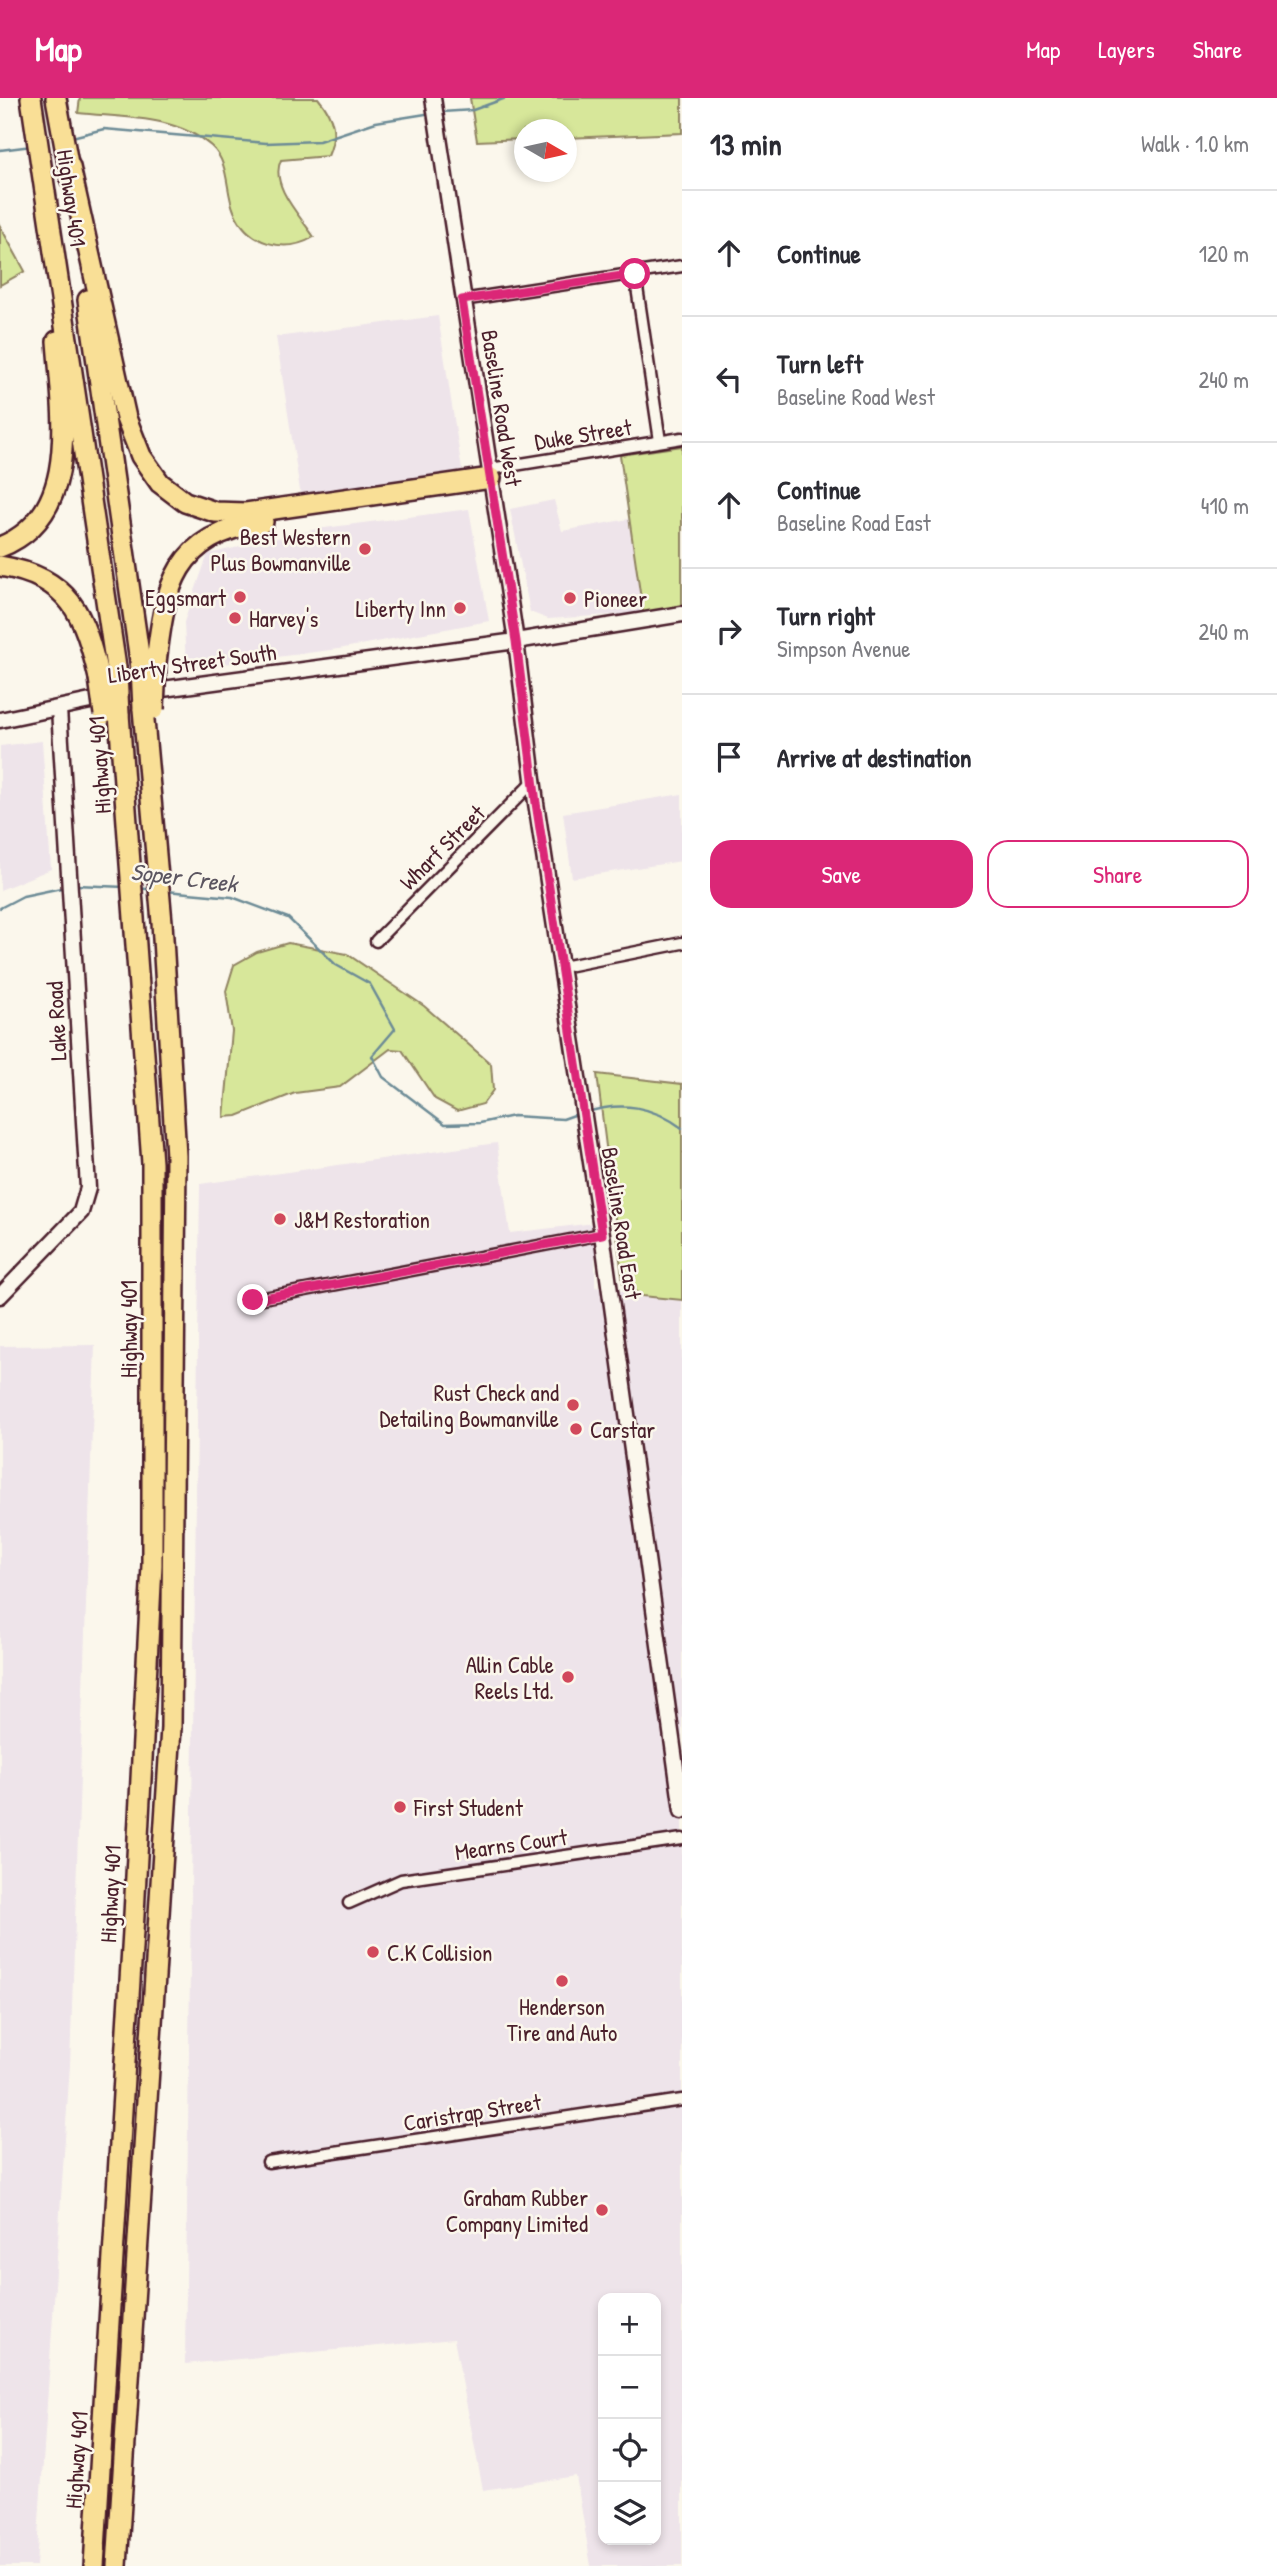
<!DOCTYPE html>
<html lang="en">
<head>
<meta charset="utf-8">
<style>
	body { margin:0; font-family:"Patrick Hand",sans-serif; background:#f2f2f3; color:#2b2b33 }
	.controls { position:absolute; right:21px; bottom:21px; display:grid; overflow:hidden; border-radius:14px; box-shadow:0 4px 10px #0003 }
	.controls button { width:63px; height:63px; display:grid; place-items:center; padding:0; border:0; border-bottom:2px solid #e1e1e2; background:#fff; color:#2b2b33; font:35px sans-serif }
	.compass { position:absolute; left:514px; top:21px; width:63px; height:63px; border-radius:50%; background:#fff; box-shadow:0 4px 10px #0003; rotate:99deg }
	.stop { position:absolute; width:21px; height:21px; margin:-16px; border:5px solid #db2777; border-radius:50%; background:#fff }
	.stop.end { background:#db2777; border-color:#fff; box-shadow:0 2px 7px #0008 }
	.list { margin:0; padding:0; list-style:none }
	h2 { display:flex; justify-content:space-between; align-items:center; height:91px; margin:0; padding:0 28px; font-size:30px }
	h2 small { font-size:23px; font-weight:400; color:#7c7c81 }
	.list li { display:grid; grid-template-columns:46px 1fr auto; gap:21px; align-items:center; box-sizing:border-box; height:126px; padding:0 28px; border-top:2px solid #e1e1e2 }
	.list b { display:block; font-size:26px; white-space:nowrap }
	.list p { margin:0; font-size:23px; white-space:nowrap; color:#7c7c81 }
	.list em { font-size:23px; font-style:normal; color:#7c7c81 }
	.actions { display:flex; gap:14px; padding:21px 28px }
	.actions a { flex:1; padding:16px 0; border:2px solid #db2777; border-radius:21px; text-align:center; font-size:24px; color:#db2777 }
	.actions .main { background:#db2777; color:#fff }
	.icon { flex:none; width:38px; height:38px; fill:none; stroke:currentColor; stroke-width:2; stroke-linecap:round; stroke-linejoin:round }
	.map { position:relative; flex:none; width:682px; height:2468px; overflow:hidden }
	header { display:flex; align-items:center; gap:42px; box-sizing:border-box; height:98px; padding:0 35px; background:#db2777; color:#fff }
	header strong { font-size:33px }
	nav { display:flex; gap:38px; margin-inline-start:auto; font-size:24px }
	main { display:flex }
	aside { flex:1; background:#fff }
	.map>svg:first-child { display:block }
</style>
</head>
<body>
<header>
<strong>Map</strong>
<nav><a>Map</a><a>Layers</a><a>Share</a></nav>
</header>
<main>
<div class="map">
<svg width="682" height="2468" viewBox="0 0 682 2468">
	<rect width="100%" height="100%" fill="#fbf7ec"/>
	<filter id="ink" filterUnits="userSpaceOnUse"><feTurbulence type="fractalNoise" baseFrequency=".0143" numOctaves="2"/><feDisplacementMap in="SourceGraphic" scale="14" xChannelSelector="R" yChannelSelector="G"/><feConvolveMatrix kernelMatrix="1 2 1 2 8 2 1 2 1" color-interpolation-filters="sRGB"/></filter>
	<g filter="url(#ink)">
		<g fill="#eee4ea" fill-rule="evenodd">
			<polygon points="438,218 462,372 301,399 276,239"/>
			<polygon points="554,402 562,433 629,421 643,515 548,521 530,514 510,411"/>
			<polygon points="469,411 489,523 338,551 186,571 184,524 208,456 317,431"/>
			<polygon points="42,643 51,771 0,792 0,648"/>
			<polygon points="682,696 682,763 572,780 563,715"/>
			<path d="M497 1045 510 1135 595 1125V1189L682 1202V2468H591L576 2378 483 2392 454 2241 185 2266 200 1086ZM603 2200H656V2442H603Z"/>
			<polygon points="95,1247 70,1967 36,2468 0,2468 0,1248"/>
		</g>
		<g fill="#d7e79a" stroke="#908362" stroke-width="2">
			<path d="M80 0H318C334 19 338 35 328 58L281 62C269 87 301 119 314 139 285 156 248 147 234 113 225 92 230 65 211 48 175 17 124 20 78 15Z"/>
			<polygon points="470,0 682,0 682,35 567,40 566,32 524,32 524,41 477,43"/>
			<polygon points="0,128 25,173 0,187"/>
			<polygon points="682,348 682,509 643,515 620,357"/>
			<polygon points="288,845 347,856 424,908 491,966 493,992 483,1006 457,1013 435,1001 402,952 390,951 340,989 295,995 237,1018 224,1019 232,933 226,893 234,867 257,854"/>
			<polygon points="597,976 682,986 682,1202 642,1198 623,1185"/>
		</g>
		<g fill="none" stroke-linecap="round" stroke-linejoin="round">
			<g stroke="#6c8b96" stroke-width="2.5">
				<polyline points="442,14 473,12 506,0"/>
				<polyline points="72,39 104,31 266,45 319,43 376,24 432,15"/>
				<polyline points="0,52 32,48"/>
				<polyline points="76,787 125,789"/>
				<polyline points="139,790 153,792"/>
				<polyline points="166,793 232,799 288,820 336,867 370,886 395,931 372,958 383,979 445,1026 480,1025 513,1018 563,1021 577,1016"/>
				<polyline points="0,810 23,798 66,789"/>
				<path d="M587 1014C622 1003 652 1008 682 1030"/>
			</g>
			<defs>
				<g id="street">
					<polyline points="635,176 660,343"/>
					<polyline points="462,202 682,168"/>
					<polyline points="490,371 682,340"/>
					<polyline points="376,843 534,683"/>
					<polyline points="562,869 682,845"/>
					<polyline points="253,1202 602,1136"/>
					<polyline points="349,1805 401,1782 682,1741"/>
					<polyline points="268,2064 682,2002"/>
				</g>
				<g id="secondary">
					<polyline points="433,0 516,543 536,705 602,1136 682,1713"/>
					<polyline points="0,622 119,597 516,543 682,516"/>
					<polyline points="0,1198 81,1114 88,1090 59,611"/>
				</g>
				<g id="highway">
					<polyline points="31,0 117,576"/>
					<polyline points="56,0 71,82"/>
					<polyline points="70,69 126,320 141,358 160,385 185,404 215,414 246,415 491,380"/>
					<polyline points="88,202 141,570"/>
					<path d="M0 449C82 417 62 314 57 243"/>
					<path d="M0 468C71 480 84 516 99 580"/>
					<path d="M156 565C165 487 175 437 263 424"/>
					<polyline points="94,2468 134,1817 152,1467 152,1065 119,616"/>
					<polyline points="117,2468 171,1630 176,1058 162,824 143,611"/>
				</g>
			</defs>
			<use href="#street" stroke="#4a1f2b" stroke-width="15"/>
			<use href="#secondary" stroke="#4a1f2b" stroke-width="19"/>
			<use href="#highway" stroke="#4a1f2b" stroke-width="24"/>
			<use href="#street" stroke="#fbf7ec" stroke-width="10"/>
			<use href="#secondary" stroke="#fbf7ec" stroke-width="14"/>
			<use href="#highway" stroke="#f9df96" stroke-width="19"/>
			<defs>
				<g id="highway-bridge">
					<polyline points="141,570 143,610"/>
					<polyline points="117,576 119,616"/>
					<polyline points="99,580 104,616"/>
					<polyline points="154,611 156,565"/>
				</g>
			</defs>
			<use href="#highway-bridge" stroke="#4a1f2b" stroke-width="24" stroke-linecap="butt"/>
			<use href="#highway-bridge" stroke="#f9df96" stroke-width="19"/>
		</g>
	</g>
	<g fill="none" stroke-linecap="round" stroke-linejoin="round" filter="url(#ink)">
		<polyline stroke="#db2777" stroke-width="9" points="253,1202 602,1136 536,705 516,543 462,202 635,176"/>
	</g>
	<g fill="#d1495b" stroke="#fbf7ec" stroke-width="2.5">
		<circle cx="365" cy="451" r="7"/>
		<circle cx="240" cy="499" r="7"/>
		<circle cx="570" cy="500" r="7"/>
		<circle cx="460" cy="510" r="7"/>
		<circle cx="235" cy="520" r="7"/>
		<circle cx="280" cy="1121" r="7"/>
		<circle cx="573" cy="1307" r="7"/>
		<circle cx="576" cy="1331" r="7"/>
		<circle cx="568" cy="1579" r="7"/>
		<circle cx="400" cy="1709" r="7"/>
		<circle cx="373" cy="1854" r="7"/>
		<circle cx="562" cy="1883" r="7"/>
		<circle cx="602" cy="2112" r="7"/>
	</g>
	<g text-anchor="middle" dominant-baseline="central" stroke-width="5" stroke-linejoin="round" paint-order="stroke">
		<g font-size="23" fill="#4a1f2b" stroke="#fbf7ec">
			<text transform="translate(72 100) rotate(82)">Highway 401</text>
			<text transform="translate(502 310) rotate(81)">Baseline Road West</text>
			<text transform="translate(583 336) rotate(-9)">Duke Street</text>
			<text transform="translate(192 565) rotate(-8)">Liberty Street South</text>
			<text transform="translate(99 667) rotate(-94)">Highway 401</text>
			<text transform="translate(442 749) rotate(-45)">Wharf Street</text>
			<text transform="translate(56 923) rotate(-93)">Lake Road</text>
			<text transform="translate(622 1125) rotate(81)">Baseline Road East</text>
			<text transform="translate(128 1231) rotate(-90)">Highway 401</text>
			<text transform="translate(511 1746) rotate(-8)">Mearns Court</text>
			<text transform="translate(110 1796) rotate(-87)">Highway 401</text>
			<text transform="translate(472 2014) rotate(-9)">Caristrap Street</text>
			<text transform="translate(76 2362) rotate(-86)">Highway 401</text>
		</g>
		<g font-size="23" fill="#4a1f2b" stroke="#fbf7ec" text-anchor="end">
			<text x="351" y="438">Best Western<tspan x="351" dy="26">Plus Bowmanville</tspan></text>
			<text x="226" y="499">Eggsmart</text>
			<text x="584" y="500" text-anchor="start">Pioneer</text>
			<text x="446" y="510">Liberty Inn</text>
			<text x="249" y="520" text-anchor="start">Harvey's</text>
			<text x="294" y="1121" text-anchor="start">J&amp;M Restoration</text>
			<text x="559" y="1294">Rust Check and<tspan x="559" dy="26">Detailing Bowmanville</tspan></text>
			<text x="590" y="1331" text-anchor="start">Carstar</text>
			<text x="554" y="1566">Allin Cable<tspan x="554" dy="26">Reels Ltd.</tspan></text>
			<text x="414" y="1709" text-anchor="start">First Student</text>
			<text x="387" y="1854" text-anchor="start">C.K Collision</text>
			<text x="562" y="1908" text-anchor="middle">Henderson<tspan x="562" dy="26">Tire and Auto</tspan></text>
			<text x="588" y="2099">Graham Rubber<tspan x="588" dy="26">Company Limited</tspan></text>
		</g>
		<g font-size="24" font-style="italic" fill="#5b5560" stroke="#fbf7ec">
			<text transform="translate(184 779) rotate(7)">Soper Creek</text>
		</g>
	</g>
</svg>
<div class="controls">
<button>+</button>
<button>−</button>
<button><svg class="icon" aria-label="locate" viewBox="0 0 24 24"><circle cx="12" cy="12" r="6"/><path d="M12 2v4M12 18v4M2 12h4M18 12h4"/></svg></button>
<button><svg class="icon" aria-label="layers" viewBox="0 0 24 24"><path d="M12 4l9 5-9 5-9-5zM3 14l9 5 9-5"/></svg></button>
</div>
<svg class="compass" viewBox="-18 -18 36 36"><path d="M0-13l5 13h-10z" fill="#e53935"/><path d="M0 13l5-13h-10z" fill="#7c7c81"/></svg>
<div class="stop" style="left:635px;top:176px"></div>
<div class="stop end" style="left:253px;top:1202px"></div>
</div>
<aside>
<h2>13 min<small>Walk · 1.0 km</small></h2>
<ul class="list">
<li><svg class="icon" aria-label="ahead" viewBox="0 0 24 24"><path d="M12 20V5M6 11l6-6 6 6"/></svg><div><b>Continue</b></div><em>120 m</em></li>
<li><svg class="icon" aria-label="left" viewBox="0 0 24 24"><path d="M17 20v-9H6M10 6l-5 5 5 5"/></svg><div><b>Turn left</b><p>Baseline Road West</p></div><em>240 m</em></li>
<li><svg class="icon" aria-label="ahead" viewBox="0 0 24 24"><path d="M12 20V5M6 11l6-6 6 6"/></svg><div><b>Continue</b><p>Baseline Road East</p></div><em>410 m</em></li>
<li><svg class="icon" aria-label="right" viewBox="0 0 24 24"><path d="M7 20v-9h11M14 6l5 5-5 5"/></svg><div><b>Turn right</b><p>Simpson Avenue</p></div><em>240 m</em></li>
<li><svg class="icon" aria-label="arrive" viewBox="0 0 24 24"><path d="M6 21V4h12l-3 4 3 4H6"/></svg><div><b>Arrive at destination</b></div></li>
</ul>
<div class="actions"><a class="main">Save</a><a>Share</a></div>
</aside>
</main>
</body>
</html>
